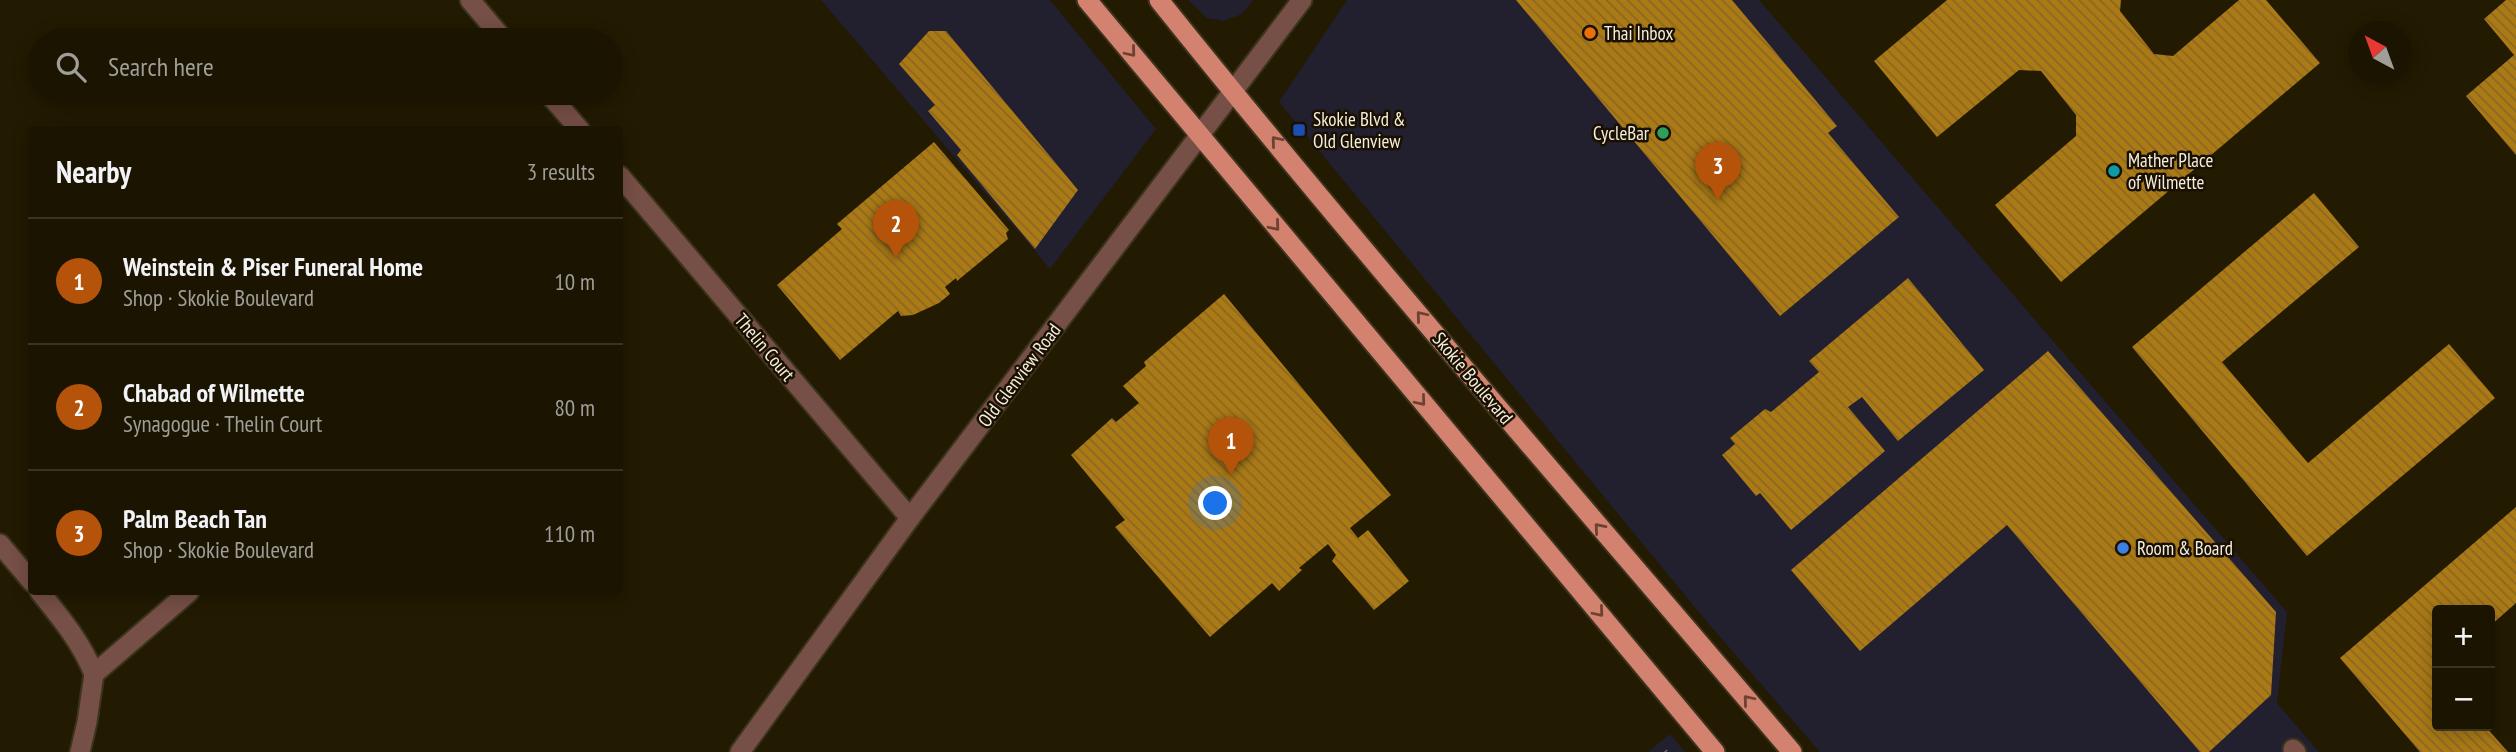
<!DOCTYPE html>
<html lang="en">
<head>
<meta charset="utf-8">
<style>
	body { margin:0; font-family:"PT Sans Narrow",sans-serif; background:#272110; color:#f1f3f6 }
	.controls { position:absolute; right:21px; bottom:21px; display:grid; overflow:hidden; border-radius:7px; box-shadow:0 4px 18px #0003 }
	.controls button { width:63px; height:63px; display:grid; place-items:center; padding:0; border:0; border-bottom:2px solid #383323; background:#1a1401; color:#f1f3f6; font:35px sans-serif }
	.compass { position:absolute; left:2348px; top:21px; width:63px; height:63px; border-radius:50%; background:#1a1401; box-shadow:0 4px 18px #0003; rotate:319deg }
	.you { position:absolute; left:1216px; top:504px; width:24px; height:24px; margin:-18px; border:5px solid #fff; border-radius:50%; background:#1a73e8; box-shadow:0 0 0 10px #1a73e833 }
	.badge { display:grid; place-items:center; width:46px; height:46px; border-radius:50%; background:#b45309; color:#fff; font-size:23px; font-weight:700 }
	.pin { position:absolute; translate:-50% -58px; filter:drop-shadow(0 2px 4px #0008) }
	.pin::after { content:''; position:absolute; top:37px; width:24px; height:21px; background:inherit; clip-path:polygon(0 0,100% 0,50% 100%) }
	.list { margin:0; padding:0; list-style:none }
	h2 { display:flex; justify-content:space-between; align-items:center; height:91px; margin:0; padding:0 28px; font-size:30px }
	h2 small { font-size:23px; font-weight:400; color:#9f9e99 }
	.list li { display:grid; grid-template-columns:46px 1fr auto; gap:21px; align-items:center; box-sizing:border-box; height:126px; padding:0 28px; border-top:2px solid #383323 }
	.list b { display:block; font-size:26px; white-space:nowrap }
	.list p { margin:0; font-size:23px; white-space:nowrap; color:#9f9e99 }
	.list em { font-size:23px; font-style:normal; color:#9f9e99 }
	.icon { flex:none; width:38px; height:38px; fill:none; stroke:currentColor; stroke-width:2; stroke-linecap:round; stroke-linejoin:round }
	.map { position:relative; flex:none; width:2516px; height:752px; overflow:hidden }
	.search { position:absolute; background:#1a1401; box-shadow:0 4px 18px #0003; left:28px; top:28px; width:595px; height:77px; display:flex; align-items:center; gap:18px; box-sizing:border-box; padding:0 24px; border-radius:38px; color:#9f9e99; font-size:26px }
	.panel { position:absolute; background:#1a1401; box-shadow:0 4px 18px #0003; left:28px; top:126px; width:595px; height:469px; border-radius:7px }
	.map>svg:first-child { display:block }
</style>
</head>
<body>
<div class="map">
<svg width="2516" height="752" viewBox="0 0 2516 752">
	<defs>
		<pattern id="building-back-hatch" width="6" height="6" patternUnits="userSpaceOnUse" patternTransform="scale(1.75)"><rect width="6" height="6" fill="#ab7a15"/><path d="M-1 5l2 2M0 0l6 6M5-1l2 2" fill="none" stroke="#896825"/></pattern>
	</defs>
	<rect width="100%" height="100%" fill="#221a01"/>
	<g fill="#221f2f">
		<polygon points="821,0 1050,0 1156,129 1050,269"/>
		<polygon points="1188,0 1253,0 1242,14 1224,21 1207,18"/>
		<polygon points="1347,0 1759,0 2287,612 2277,703 2319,752 1820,752 1707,622 1279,102"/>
		<polygon points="1670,734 1685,752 1648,752"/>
	</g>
	<g fill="url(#building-back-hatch)">
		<polygon points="1516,0 1732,0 1837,126 1828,133 1899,217 1780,316"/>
		<polygon points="1947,0 2121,0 2120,11 2154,54 2173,56 2239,0 2266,0 2320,63 2061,282 1995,205 2076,136 2076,115 2041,71 2019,70 1937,137 1874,61"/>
		<polygon points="2506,0 2516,0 2516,155 2466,96 2514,55 2484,19"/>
		<polygon points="929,31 946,31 1078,190 1035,249 957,155 961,150 928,111 935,105 899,64"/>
		<polygon points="934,142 1009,230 1006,233 1008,239 957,281 956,278 945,287 950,294 939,303 913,315 901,316 898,311 840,360 777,285 842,229 837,224"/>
		<polygon points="2314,193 2359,247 2222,362 2308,463 2449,344 2495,398 2307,556 2132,347"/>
		<polygon points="1908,278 1984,370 1898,441 1862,397 1848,407 1885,451 1791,530 1760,493 1756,496 1722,455 1735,444 1730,438 1765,409 1771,412 1819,372 1809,361"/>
		<polygon points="1224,294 1391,495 1350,528 1358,538 1368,530 1409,581 1374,610 1332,561 1336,555 1328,544 1299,568 1302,570 1279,591 1272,583 1210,637 1115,527 1125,520 1071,455 1112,418 1116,422 1139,403 1123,386 1146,366 1144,362"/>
		<polygon points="2048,351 2276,612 2271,695 2209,752 2200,752 2007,525 1860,651 1791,570"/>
		<polygon points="2516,507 2516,603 2490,626 2490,610 2437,610 2437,726 2485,726 2508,752 2420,752 2340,658"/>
	</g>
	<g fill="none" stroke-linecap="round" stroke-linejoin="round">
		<defs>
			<polyline id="service" points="2293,749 2296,752"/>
			<g id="minor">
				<polyline points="470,0 504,40"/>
				<polyline points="548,93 580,130"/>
				<polyline points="620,176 910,518"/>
				<polyline points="0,544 32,582"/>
				<path d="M40 592C61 618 81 642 94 674"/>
				<polyline points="80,752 87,722 94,674 189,592"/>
			</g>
			<polyline id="tertiary" points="740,752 910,518 1302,0"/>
			<g id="primary">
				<polyline points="1087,0 1715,752"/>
				<path d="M1159 0C1364 256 1580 502 1792 752"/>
			</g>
		</defs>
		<use href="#service" stroke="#3b331c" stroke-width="23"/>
		<use href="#minor" stroke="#3b331c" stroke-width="23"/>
		<use href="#tertiary" stroke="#3b331c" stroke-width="23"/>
		<use href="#primary" stroke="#3b331c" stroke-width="23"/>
		<polyline stroke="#78715c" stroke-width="4.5" stroke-dasharray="3.5 3.5" stroke-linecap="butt" points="1665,751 1666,752"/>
		<use href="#service" stroke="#764f46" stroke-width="19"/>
		<use href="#minor" stroke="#764f46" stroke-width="19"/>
		<use href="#tertiary" stroke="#764f46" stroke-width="19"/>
		<use href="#primary" stroke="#d2826f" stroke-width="19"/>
	</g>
	<defs><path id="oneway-chevron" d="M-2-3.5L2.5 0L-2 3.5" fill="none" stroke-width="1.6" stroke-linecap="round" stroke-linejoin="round" transform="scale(1.75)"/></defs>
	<g stroke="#6c4332">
		<use href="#oneway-chevron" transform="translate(1131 52) rotate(50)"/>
		<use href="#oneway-chevron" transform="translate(1276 141) rotate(-130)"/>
		<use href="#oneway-chevron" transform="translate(1275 226) rotate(50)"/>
		<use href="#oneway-chevron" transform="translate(1421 316) rotate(-130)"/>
		<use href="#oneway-chevron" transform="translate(1421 401) rotate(50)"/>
		<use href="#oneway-chevron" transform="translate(1599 528) rotate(-131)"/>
		<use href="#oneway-chevron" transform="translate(1599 612) rotate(50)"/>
		<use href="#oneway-chevron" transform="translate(1748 700) rotate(-130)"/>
	</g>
	<circle fill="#e8710a" stroke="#191000" stroke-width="2.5" cx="1590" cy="33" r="7"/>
	<rect fill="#1a4fb4" stroke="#191000" stroke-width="2.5" x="1292" y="123" width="14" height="14" rx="3.5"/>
	<circle fill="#2e9e5b" stroke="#191000" stroke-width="2.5" cx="1663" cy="133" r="7"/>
	<circle fill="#0f9aa8" stroke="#191000" stroke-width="2.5" cx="2114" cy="171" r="7"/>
	<circle fill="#3f7fe0" stroke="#191000" stroke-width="2.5" cx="2123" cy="548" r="7"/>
	<g text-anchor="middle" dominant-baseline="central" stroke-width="5" stroke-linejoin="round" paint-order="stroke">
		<g font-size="19" fill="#f4eedf" stroke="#191000" text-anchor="start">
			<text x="1604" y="33">Thai Inbox</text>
			<text x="1313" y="119">Skokie Blvd &amp;<tspan x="1313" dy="22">Old Glenview</tspan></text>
			<text x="1649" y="133" text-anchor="end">CycleBar</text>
			<text x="2128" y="160">Mather Place<tspan x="2128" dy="22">of Wilmette</tspan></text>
			<text x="2137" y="548">Room &amp; Board</text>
		</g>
		<g font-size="19" fill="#f4eedf" stroke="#191000">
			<text transform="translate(765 347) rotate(50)">Thelin Court</text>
			<text transform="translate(1019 375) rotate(-53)">Old Glenview Road</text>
			<text transform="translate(1473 378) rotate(50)">Skokie Boulevard</text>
		</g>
	</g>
</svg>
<div class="controls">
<button>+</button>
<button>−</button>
</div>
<svg class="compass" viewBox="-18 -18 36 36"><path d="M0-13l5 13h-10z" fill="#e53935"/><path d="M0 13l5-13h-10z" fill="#9f9e99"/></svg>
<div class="you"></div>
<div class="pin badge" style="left:1231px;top:475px">1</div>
<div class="pin badge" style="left:896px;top:258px">2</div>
<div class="pin badge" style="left:1718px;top:200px">3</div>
<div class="search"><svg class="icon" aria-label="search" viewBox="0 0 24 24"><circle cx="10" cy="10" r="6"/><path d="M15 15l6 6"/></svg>Search here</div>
<section class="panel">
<h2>Nearby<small>3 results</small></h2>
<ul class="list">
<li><span class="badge">1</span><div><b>Weinstein &amp; Piser Funeral Home</b><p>Shop · Skokie Boulevard</p></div><em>10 m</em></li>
<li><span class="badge">2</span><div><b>Chabad of Wilmette</b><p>Synagogue · Thelin Court</p></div><em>80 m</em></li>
<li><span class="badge">3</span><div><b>Palm Beach Tan</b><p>Shop · Skokie Boulevard</p></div><em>110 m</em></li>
</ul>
</section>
</div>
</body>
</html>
